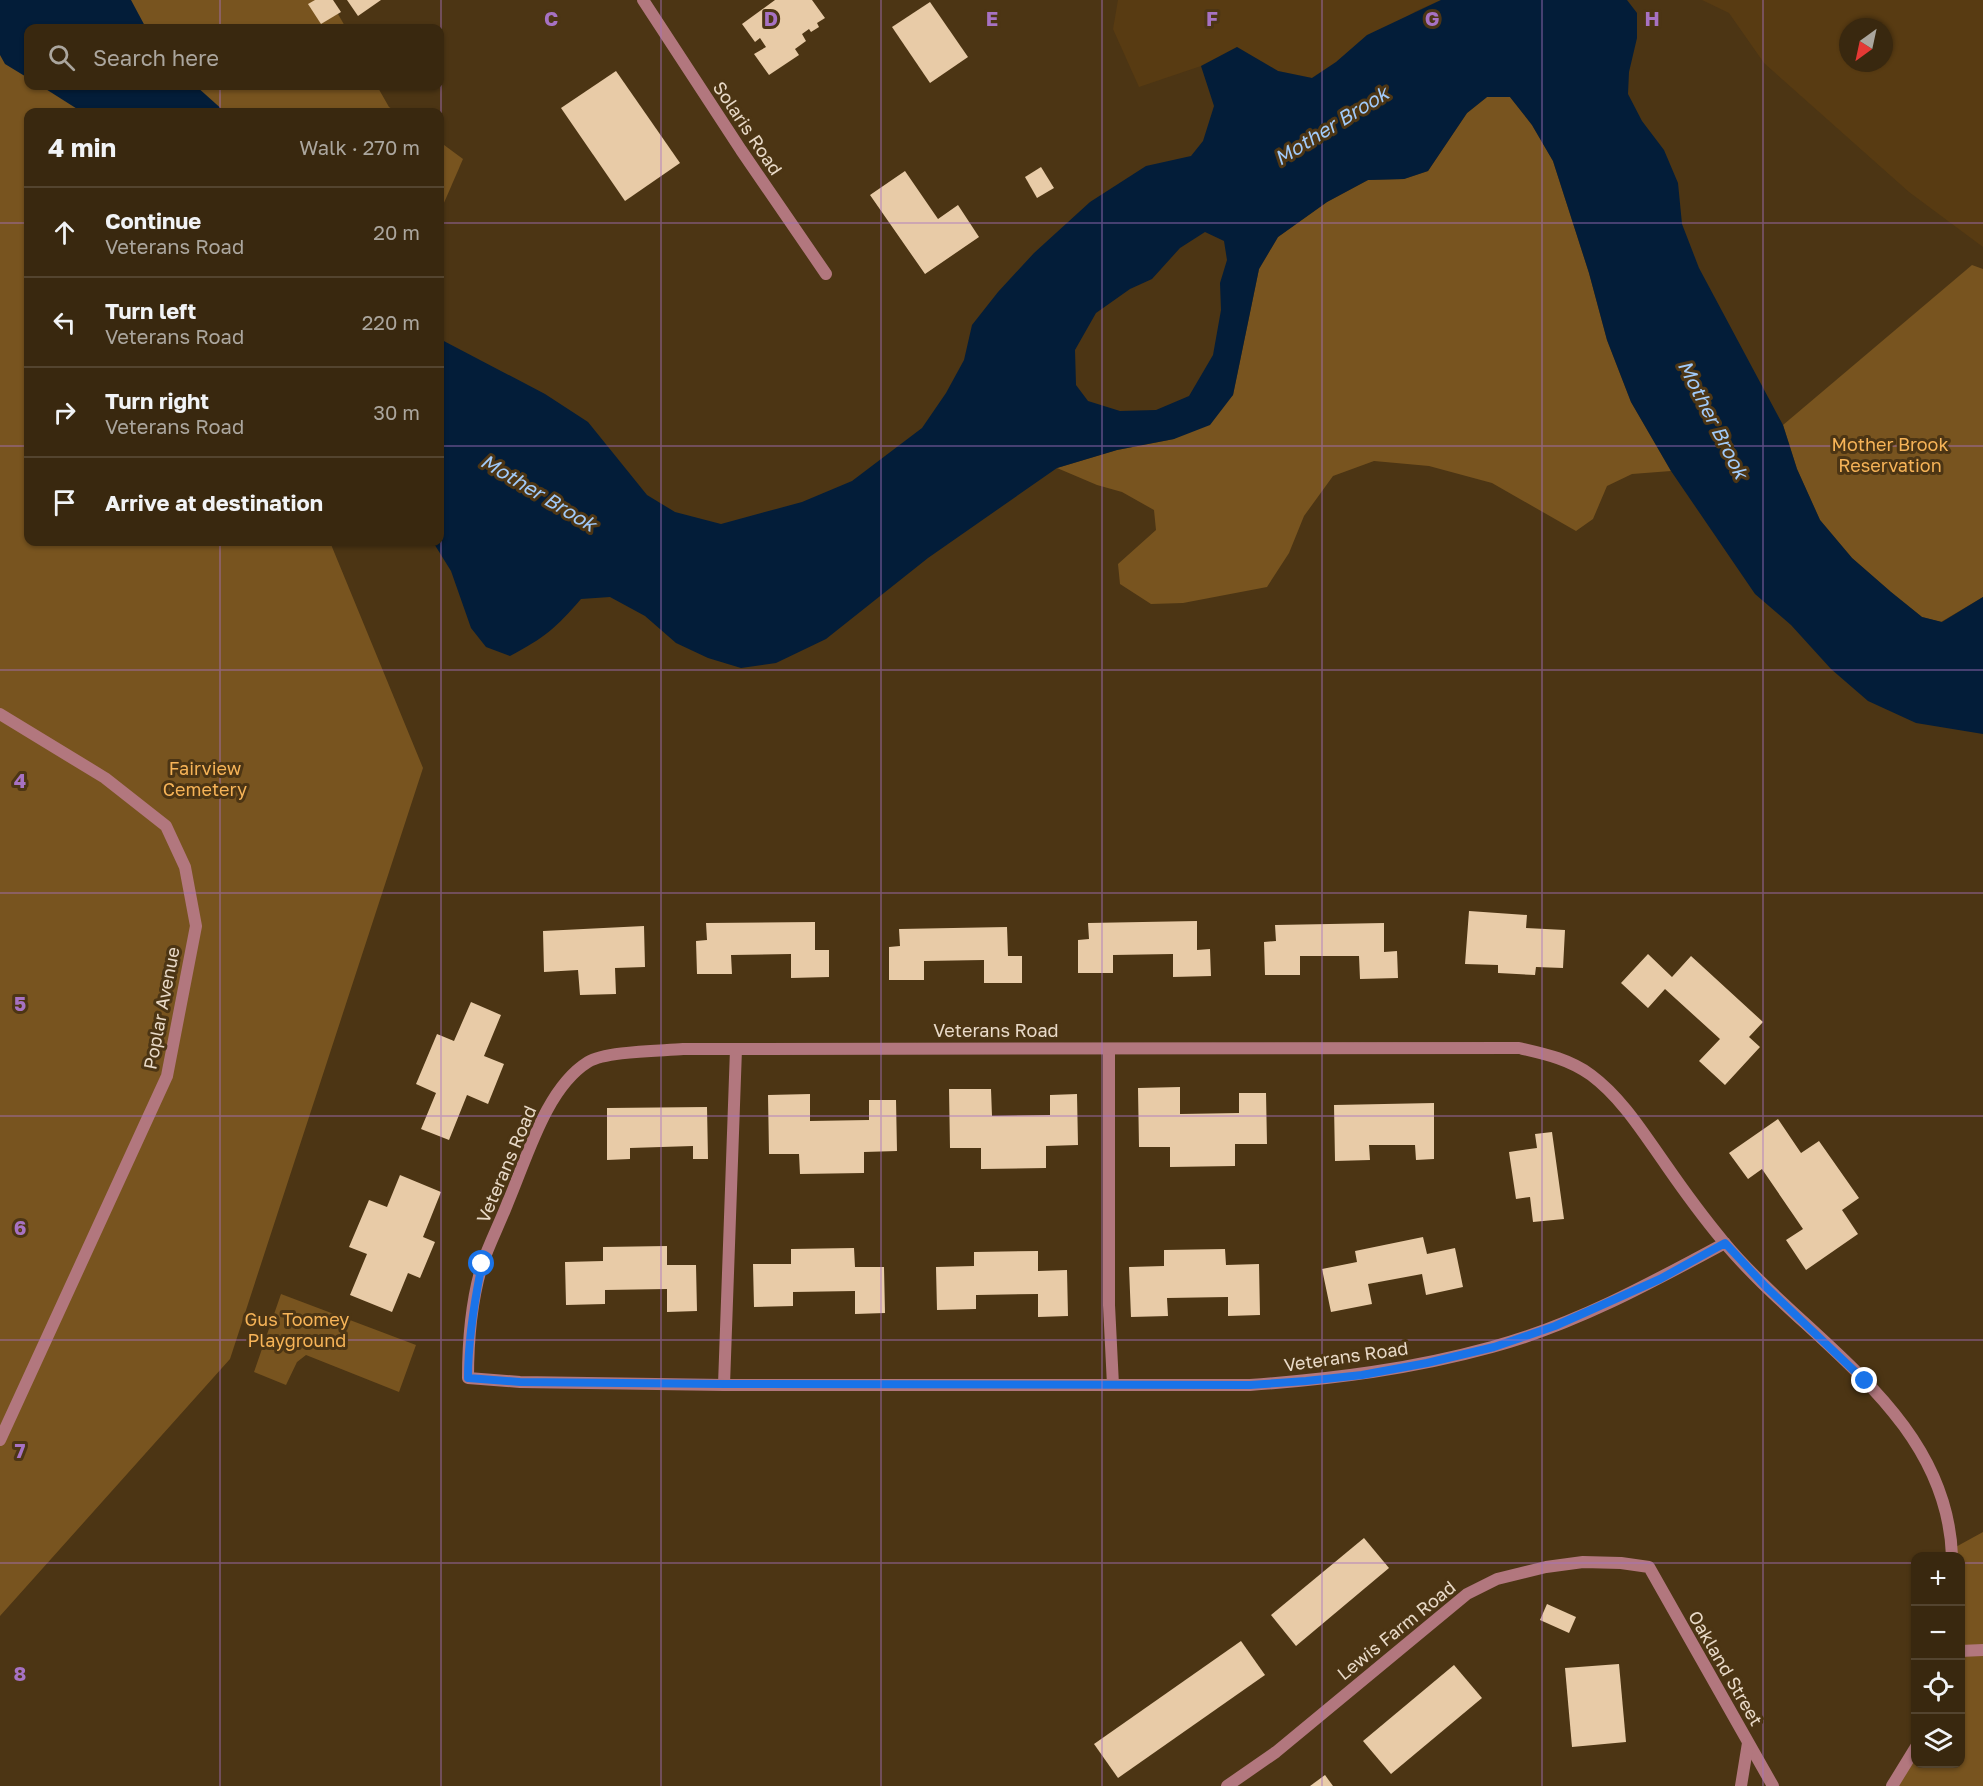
<!DOCTYPE html>
<html lang="en">
<head>
<meta charset="utf-8">
<style>
	body { margin:0; font-family:"Golos Text",sans-serif; background:#44341d; color:#f1f3f6 }
	.controls { position:absolute; right:18px; bottom:18px; display:grid; overflow:hidden; border-radius:12px; box-shadow:0 2px 4px #0004 }
	.controls button { width:54px; height:54px; display:grid; place-items:center; padding:0; border:0; border-bottom:2px solid #53442f; background:#39280f; color:#f1f3f6; font:30px sans-serif }
	.compass { position:absolute; left:1839px; top:18px; width:54px; height:54px; border-radius:50%; background:#39280f; box-shadow:0 2px 4px #0004; rotate:213deg }
	.stop { position:absolute; width:18px; height:18px; margin:-14px; border:4px solid #1a73e8; border-radius:50%; background:#fff }
	.stop.end { background:#1a73e8; border-color:#fff; box-shadow:0 2px 6px #0008 }
	.list { margin:0; padding:0; list-style:none }
	h2 { display:flex; justify-content:space-between; align-items:center; height:78px; margin:0; padding:0 24px; font-size:26px }
	h2 small { font-size:20px; font-weight:400; color:#aba69e }
	.list li { display:grid; grid-template-columns:39px 1fr auto; gap:18px; align-items:center; box-sizing:border-box; height:90px; padding:0 24px; border-top:2px solid #53442f }
	.list b { display:block; font-size:22px; white-space:nowrap }
	.list p { margin:0; font-size:20px; white-space:nowrap; color:#aba69e }
	.list em { font-size:20px; font-style:normal; color:#aba69e }
	.icon { flex:none; width:33px; height:33px; fill:none; stroke:currentColor; stroke-width:2; stroke-linecap:round; stroke-linejoin:round }
	.map { position:relative; flex:none; width:1983px; height:1786px; overflow:hidden }
	.search { position:absolute; background:#39280f; box-shadow:0 2px 4px #0004; left:24px; top:24px; width:420px; height:66px; display:flex; align-items:center; gap:15px; box-sizing:border-box; padding:0 21px; border-radius:12px; color:#aba69e; font-size:22px }
	.panel { position:absolute; background:#39280f; box-shadow:0 2px 4px #0004; left:24px; top:108px; width:420px; height:438px; border-radius:12px }
	.map>svg:first-child { display:block }
</style>
</head>
<body>
<div class="map">
<svg width="1983" height="1786" viewBox="0 0 1983 1786">
	<rect width="100%" height="100%" fill="#4c3514"/>
	<g fill="#583b12" fill-rule="evenodd">
		<polygon points="1118,0 1441,0 1416,11 1312,78 1278,71 1237,47 1201,66 1139,87 1113,29"/>
		<path d="M1702 0H1983V247L1909 192 1764 63 1729 13ZM1848 27H1884V63H1848Z"/>
	</g>
	<g fill="#78541f">
		<polygon points="0,0 330,0 346,28 28,28 28,86 377,86 389,107 397,112 28,112 28,542 330,542 423,768 230,1359 0,1616"/>
		<polygon points="1487,97 1510,97 1532,125 1553,161 1589,273 1607,340 1631,402 1671,471 1632,474 1607,486 1593,519 1576,531 1492,483 1429,466 1374,461 1333,476 1304,516 1289,553 1267,587 1183,603 1151,604 1120,584 1118,564 1156,530 1154,510 1122,492 1097,485 1057,468 1117,450 1174,439 1233,395 1259,269 1278,237 1327,202 1368,180 1404,179 1428,171 1467,113"/>
		<polygon points="440,142 463,159 440,212"/>
		<polygon points="1972,265 1983,269 1983,597 1941,622 1922,617 1891,592 1852,558 1820,520 1797,469 1783,425"/>
		<polygon points="281,1294 416,1345 399,1392 306,1355 297,1362 286,1385 254,1372"/>
		<polygon points="1983,1532 1983,1786 1892,1786 1915,1747 1916,1764 1960,1764 1960,1556 1952,1556 1952,1549"/>
	</g>
	<g fill="#031d39" fill-rule="evenodd">
		<polygon points="0,0 131,0 146,28 28,28 28,78 5,64 0,55"/>
		<path d="M1441 0H1627L1637 13V38L1629 72 1628 94 1642 121 1664 150 1678 183 1682 224 1699 268 1783 425 1797 469 1820 520 1852 558 1891 592 1922 617 1942 622 1983 597V734L1916 723 1868 701 1831 669 1791 625 1755 594 1671 471 1631 402 1607 340 1589 273 1553 161 1532 125 1510 97H1487L1467 113 1428 171 1404 179 1368 180 1327 202 1278 237 1259 269 1233 395 1210 425 1174 439 1117 450 1057 468 928 558 826 639 776 663 741 668 708 658 676 643 645 616 610 597 581 599C556 628 544 638 510 656L486 647 471 628 451 571 433 542H440V339L545 394 588 422 647 495 675 512 721 524 802 502 852 481 922 428 946 393 964 360 972 325 998 292 1034 253 1090 202 1146 166 1191 156 1203 141 1214 106 1201 66 1237 47 1278 71 1312 78 1336 62 1367 35ZM1205 232 1224 241 1227 260 1220 283 1221 310 1213 355 1189 396 1156 410 1120 411 1088 401 1076 385 1075 350 1096 313 1130 289 1152 279 1180 248Z"/>
		<polygon points="41,86 196,86 225,112 82,112"/>
	</g>
	<g fill="#e8cba7">
		<polygon points="315,0 333,0 341,12 321,24 308,4"/>
		<polygon points="347,0 381,0 358,16"/>
		<polygon points="775,0 812,0 825,18 817,23 819,27 811,32 809,29 802,34 806,41 795,49 799,55 769,75 754,54 766,47 760,38 755,42 742,24"/>
		<polygon points="930,2 968,57 930,83 892,27"/>
		<polygon points="616,71 680,163 625,201 561,108"/>
		<polygon points="1041,167 1054,188 1037,198 1025,177"/>
		<polygon points="905,171 938,219 958,205 979,237 925,274 870,195"/>
		<polygon points="1469,911 1527,915 1526,928 1565,930 1563,968 1536,967 1535,975 1498,973 1498,965 1465,964"/>
		<polygon points="1197,921 1197,950 1210,949 1211,976 1173,977 1173,954 1113,955 1113,973 1078,973 1078,940 1089,939 1088,923"/>
		<polygon points="815,922 815,950 829,950 829,977 791,978 791,954 731,955 732,974 697,974 696,941 707,940 706,923"/>
		<polygon points="1384,923 1384,952 1397,951 1398,978 1360,979 1359,956 1300,956 1300,975 1265,975 1264,942 1276,941 1275,925"/>
		<polygon points="644,926 645,967 615,968 616,994 580,995 578,970 544,972 543,931"/>
		<polygon points="1007,927 1008,956 1022,956 1022,983 984,983 984,960 924,961 924,980 889,980 889,947 900,946 899,929"/>
		<polygon points="1648,954 1672,977 1691,956 1763,1022 1749,1037 1760,1047 1725,1085 1699,1061 1720,1039 1665,989 1648,1008 1621,983"/>
		<polygon points="471,1002 501,1015 484,1056 504,1064 488,1104 467,1095 449,1140 421,1129 436,1093 416,1084 437,1034 454,1041"/>
		<polygon points="1180,1087 1180,1114 1239,1113 1239,1093 1266,1093 1267,1144 1235,1144 1235,1166 1170,1167 1170,1147 1139,1147 1138,1088"/>
		<polygon points="949,1089 991,1089 992,1116 1050,1115 1050,1095 1077,1094 1078,1145 1046,1146 1046,1168 981,1169 981,1148 950,1148"/>
		<polygon points="810,1094 810,1121 869,1120 869,1100 896,1100 897,1151 864,1152 864,1173 800,1174 799,1154 769,1154 768,1095"/>
		<polygon points="1434,1103 1434,1159 1416,1160 1415,1145 1369,1145 1370,1160 1335,1161 1334,1105"/>
		<polygon points="707,1107 708,1159 693,1159 693,1146 630,1148 630,1159 607,1160 607,1108"/>
		<polygon points="1778,1119 1801,1153 1819,1141 1859,1198 1842,1210 1858,1234 1806,1270 1786,1240 1803,1229 1762,1169 1748,1179 1729,1153"/>
		<polygon points="1552,1132 1564,1219 1533,1222 1530,1197 1516,1199 1509,1152 1537,1148 1535,1134"/>
		<polygon points="400,1175 441,1192 423,1237 435,1242 420,1278 408,1273 392,1312 350,1295 367,1254 349,1247 369,1200 387,1207"/>
		<polygon points="1423,1237 1427,1254 1455,1248 1463,1287 1426,1295 1422,1274 1368,1284 1372,1304 1331,1312 1322,1269 1357,1262 1355,1251"/>
		<polygon points="667,1246 667,1265 696,1265 697,1311 667,1312 667,1289 605,1290 605,1304 566,1305 565,1262 603,1261 603,1247"/>
		<polygon points="854,1248 855,1267 884,1267 885,1313 855,1314 855,1291 793,1292 793,1306 754,1307 753,1264 791,1264 791,1249"/>
		<polygon points="1225,1249 1226,1265 1259,1264 1260,1315 1228,1316 1228,1297 1167,1298 1168,1316 1131,1317 1129,1267 1164,1266 1164,1250"/>
		<polygon points="1038,1251 1038,1271 1067,1270 1068,1316 1038,1317 1038,1294 976,1295 976,1309 937,1310 936,1267 974,1266 974,1252"/>
		<polygon points="1364,1538 1389,1568 1296,1646 1271,1615"/>
		<polygon points="1547,1604 1576,1617 1569,1633 1540,1620"/>
		<polygon points="1241,1641 1265,1675 1118,1778 1094,1744"/>
		<polygon points="1619,1664 1626,1742 1572,1747 1565,1668"/>
		<polygon points="1454,1665 1482,1698 1391,1774 1363,1741"/>
		<polygon points="1325,1775 1333,1786 1310,1786"/>
	</g>
	<g fill="none" stroke-linecap="round" stroke-linejoin="round">
		<g stroke="#b2777e" stroke-width="12">
			<polyline points="0,714 105,778 166,826 185,867 196,926 167,1076 0,1440"/>
			<polyline points="1109,1049 1109,1305 1113,1385"/>
			<polyline points="724,1385 736,1049"/>
		</g>
		<g stroke="#b2777e" stroke-width="12">
			<polyline points="643,0 741,150 826,274"/>
			<path d="M1725 1243C1651 1283 1574 1325 1492 1347 1412 1369 1333 1379 1250 1385H724L520 1382 468 1378C468 1340 471 1302 482 1265 489 1244 500 1223 508 1202 527 1158 546 1088 588 1062 606 1051 661 1051 683 1049L1519 1048C1545 1054 1569 1059 1591 1075 1622 1098 1644 1134 1666 1165 1684 1191 1703 1217 1723 1241 1805 1340 1947 1413 1952 1556"/>
			<polyline points="1960,1651 1983,1650"/>
			<polyline points="1227,1786 1276,1752 1467,1594 1497,1579 1546,1567 1583,1562 1621,1563 1649,1567 1773,1786"/>
			<polyline points="1741,1786 1748,1743"/>
			<polyline points="1892,1786 1916,1747"/>
		</g>
	</g>
	<g fill="none" stroke-linecap="round" stroke-linejoin="round">
		<path stroke="#1a73e8" stroke-width="8" d="M482 1264C474 1303 468 1339 468 1378L520 1382 724 1384 1250 1385 1306 1381 1362 1375 1427 1363 1494 1347 1555 1326 1611 1301 1660 1279 1725 1243 1765 1286 1865 1381"/>
	</g>
	<path fill="none" stroke="#a772c3" stroke-width="1.5" stroke-opacity="0.55" d="M220 0V28M441 0V1786M661 0V1786M881 0V1786M1102 0V1786M1322 0V1786M1542 0V1786M1763 0V1786M220 86V112M0 223H28M440 223H1983M0 446H28M440 446H1983M220 542V1786M0 670H1983M0 893H1983M0 1116H1983M0 1340H1983M0 1563H1916M1960 1563H1983"/>
	<g text-anchor="middle" dominant-baseline="central" stroke-width="6" stroke-linejoin="round" paint-order="stroke">
		<g font-size="18" fill="#e9dac8" stroke="#4c3514">
			<text transform="translate(748 128) rotate(56)">Solaris Road</text>
			<text transform="translate(161 1008) rotate(-79)">Poplar Avenue</text>
			<text x="996" y="1030">Veterans Road</text>
			<text transform="translate(506 1164) rotate(-67)">Veterans Road</text>
			<text transform="translate(1346 1356) rotate(-8)">Veterans Road</text>
			<text transform="translate(1396 1630) rotate(-39)">Lewis Farm Road</text>
			<text transform="translate(1726 1668) rotate(60)">Oakland Street</text>
		</g>
		<g font-size="18" fill="#f7b458" stroke="#4c3514">
			<text x="1890" y="444">Mother Brook<tspan x="1890" dy="21">Reservation</tspan></text>
			<text x="205" y="768">Fairview<tspan x="205" dy="21">Cemetery</tspan></text>
			<text x="297" y="1319">Gus Toomey<tspan x="297" dy="21">Playground</tspan></text>
		</g>
		<g font-size="20" font-style="italic" fill="#a1caf9" stroke="#4c3514">
			<text transform="translate(1331 125) rotate(-32)">Mother Brook</text>
			<text transform="translate(1714 419) rotate(63)">Mother Brook</text>
			<text transform="translate(539 492) rotate(31)">Mother Brook</text>
		</g>
	</g>
	<g font-size="20" text-anchor="middle" font-weight="bold" fill="#a772c3" stroke="#4c3514" stroke-width="6" stroke-linejoin="round" paint-order="stroke">
		<text x="551" y="26">C</text>
		<text x="771" y="26">D</text>
		<text x="992" y="26">E</text>
		<text x="1212" y="26">F</text>
		<text x="1432" y="26">G</text>
		<text x="1652" y="26">H</text>
		<text x="20" y="788">4</text>
		<text x="20" y="1011">5</text>
		<text x="20" y="1235">6</text>
		<text x="20" y="1458">7</text>
		<text x="20" y="1681">8</text>
	</g>
</svg>
<div class="controls">
<button>+</button>
<button>−</button>
<button><svg class="icon" aria-label="locate" viewBox="0 0 24 24"><circle cx="12" cy="12" r="6"/><path d="M12 2v4M12 18v4M2 12h4M18 12h4"/></svg></button>
<button><svg class="icon" aria-label="layers" viewBox="0 0 24 24"><path d="M12 4l9 5-9 5-9-5zM3 14l9 5 9-5"/></svg></button>
</div>
<svg class="compass" viewBox="-18 -18 36 36"><path d="M0-13l5 13h-10z" fill="#e53935"/><path d="M0 13l5-13h-10z" fill="#aba69e"/></svg>
<div class="stop" style="left:482px;top:1264px"></div>
<div class="stop end" style="left:1865px;top:1381px"></div>
<div class="search"><svg class="icon" aria-label="search" viewBox="0 0 24 24"><circle cx="10" cy="10" r="6"/><path d="M15 15l6 6"/></svg>Search here</div>
<section class="panel">
<h2>4 min<small>Walk · 270 m</small></h2>
<ul class="list">
<li><svg class="icon" aria-label="ahead" viewBox="0 0 24 24"><path d="M12 20V5M6 11l6-6 6 6"/></svg><div><b>Continue</b><p>Veterans Road</p></div><em>20 m</em></li>
<li><svg class="icon" aria-label="left" viewBox="0 0 24 24"><path d="M17 20v-9H6M10 6l-5 5 5 5"/></svg><div><b>Turn left</b><p>Veterans Road</p></div><em>220 m</em></li>
<li><svg class="icon" aria-label="right" viewBox="0 0 24 24"><path d="M7 20v-9h11M14 6l5 5-5 5"/></svg><div><b>Turn right</b><p>Veterans Road</p></div><em>30 m</em></li>
<li><svg class="icon" aria-label="arrive" viewBox="0 0 24 24"><path d="M6 21V4h12l-3 4 3 4H6"/></svg><div><b>Arrive at destination</b></div></li>
</ul>
</section>
</div>
</body>
</html>
